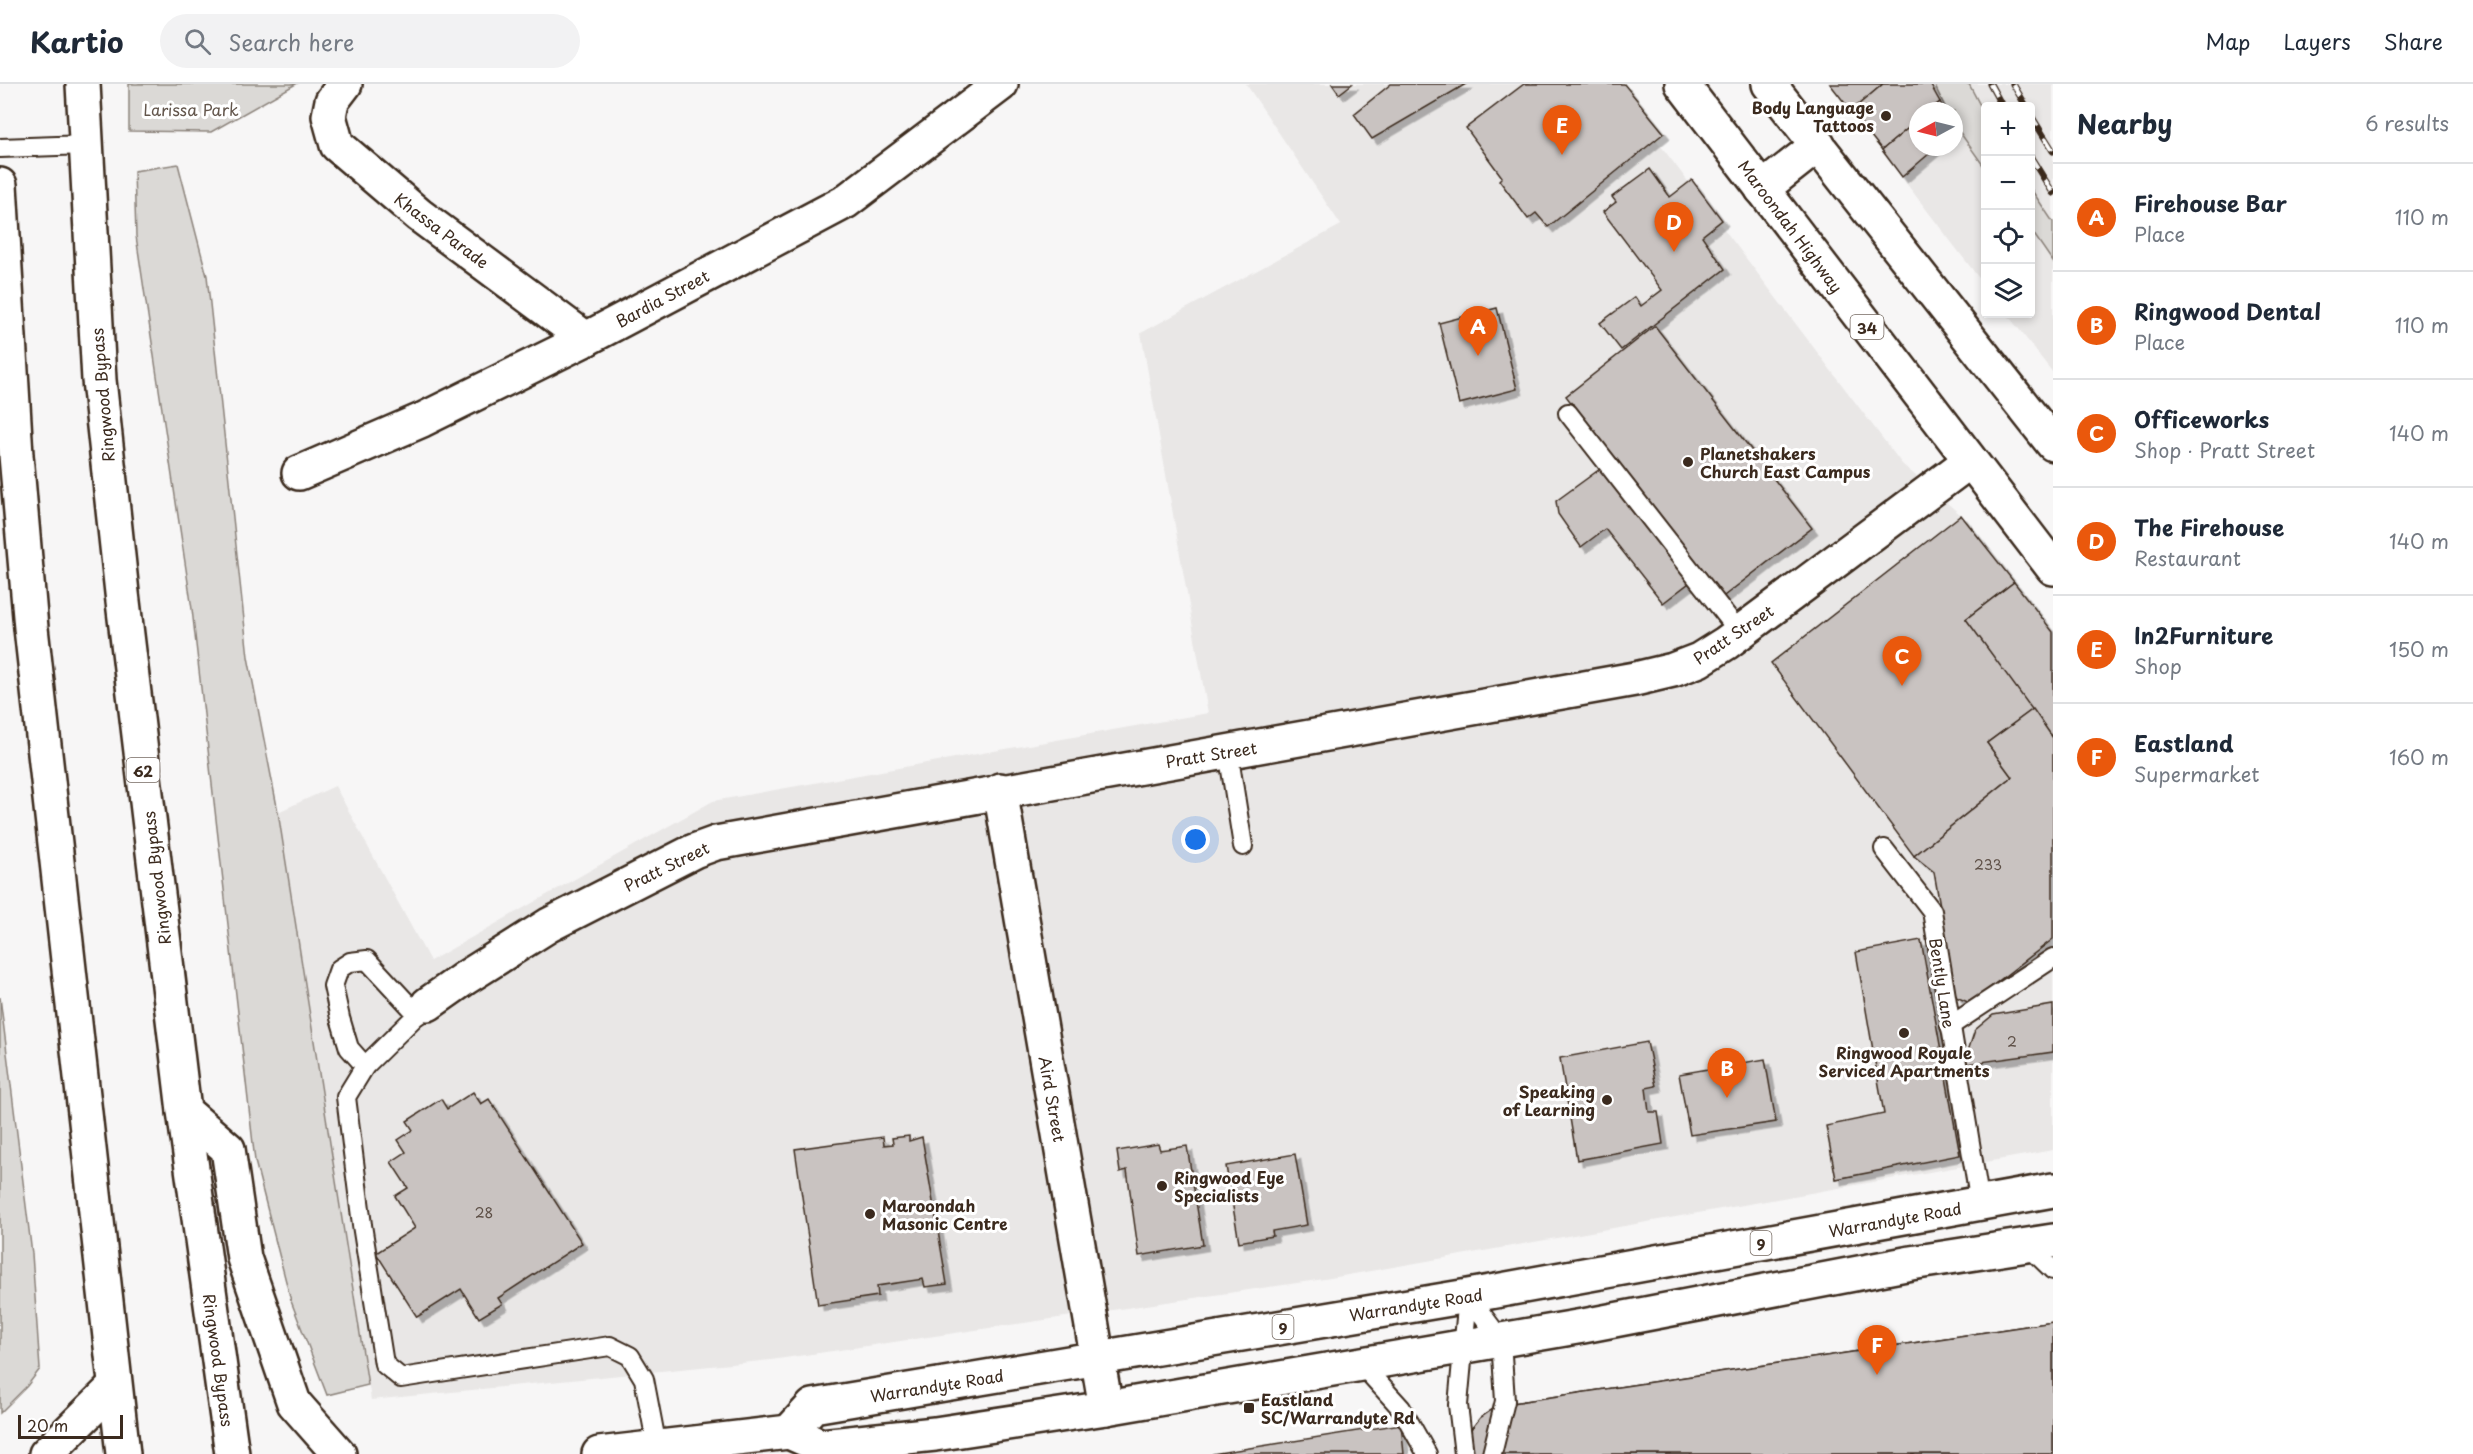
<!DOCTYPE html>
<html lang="en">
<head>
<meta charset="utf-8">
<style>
	body { margin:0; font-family:"Playpen Sans",sans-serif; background:#f2f2f3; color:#1f2937 }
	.controls { position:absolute; right:18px; top:18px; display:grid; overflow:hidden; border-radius:6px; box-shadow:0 3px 9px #0003 }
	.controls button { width:54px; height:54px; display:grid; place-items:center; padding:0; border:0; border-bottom:2px solid #e0e1e3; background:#fff; color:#1f2937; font:30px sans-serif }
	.compass { position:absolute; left:1909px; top:18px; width:54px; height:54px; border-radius:50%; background:#fff; box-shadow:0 3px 9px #0003; rotate:263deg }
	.scale { position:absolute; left:18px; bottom:15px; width:105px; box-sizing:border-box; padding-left:6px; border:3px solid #3b2a1e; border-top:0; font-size:16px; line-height:21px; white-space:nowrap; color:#3b2a1e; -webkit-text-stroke:4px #fff; paint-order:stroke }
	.you { position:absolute; left:1196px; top:756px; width:21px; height:21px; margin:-15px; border:4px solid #fff; border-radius:50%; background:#1a73e8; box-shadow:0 0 0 9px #1a73e833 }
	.badge { display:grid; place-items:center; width:39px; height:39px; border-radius:50%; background:#ea580c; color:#fff; font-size:20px; font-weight:700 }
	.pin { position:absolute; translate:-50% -50px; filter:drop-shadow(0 2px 3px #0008) }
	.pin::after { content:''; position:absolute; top:32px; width:21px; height:18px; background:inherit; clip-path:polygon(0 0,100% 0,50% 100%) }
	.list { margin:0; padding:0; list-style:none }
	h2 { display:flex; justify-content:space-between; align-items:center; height:78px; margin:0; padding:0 24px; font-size:26px }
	h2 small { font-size:20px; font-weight:400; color:#747a83 }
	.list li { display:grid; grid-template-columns:39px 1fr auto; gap:18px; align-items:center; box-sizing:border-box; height:108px; padding:0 24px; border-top:2px solid #e0e1e3 }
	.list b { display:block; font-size:22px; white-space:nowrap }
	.list p { margin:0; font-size:20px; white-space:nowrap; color:#747a83 }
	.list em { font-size:20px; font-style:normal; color:#747a83 }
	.icon { flex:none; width:33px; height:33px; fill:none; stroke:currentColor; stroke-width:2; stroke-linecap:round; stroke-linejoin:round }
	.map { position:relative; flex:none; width:2053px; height:1370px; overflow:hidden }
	header { display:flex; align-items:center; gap:36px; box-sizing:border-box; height:84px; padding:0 30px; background:#fff; border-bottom:2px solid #e0e1e3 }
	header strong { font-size:28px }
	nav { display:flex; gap:33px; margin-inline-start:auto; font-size:21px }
	.search { width:420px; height:54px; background:#f2f2f3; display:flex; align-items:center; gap:15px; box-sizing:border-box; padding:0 21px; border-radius:33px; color:#747a83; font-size:22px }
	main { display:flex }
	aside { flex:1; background:#fff }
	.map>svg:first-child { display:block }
</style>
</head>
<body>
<header>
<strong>Kartio</strong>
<div class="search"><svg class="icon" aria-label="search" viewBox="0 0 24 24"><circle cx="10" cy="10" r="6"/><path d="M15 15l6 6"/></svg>Search here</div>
<nav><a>Map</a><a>Layers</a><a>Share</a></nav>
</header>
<main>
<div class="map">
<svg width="2053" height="1370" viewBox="0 0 2053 1370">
	<defs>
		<filter id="shadow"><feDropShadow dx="5.5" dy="5.5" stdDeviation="0" flood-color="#0004"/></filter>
	</defs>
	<rect width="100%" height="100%" fill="#f7f6f6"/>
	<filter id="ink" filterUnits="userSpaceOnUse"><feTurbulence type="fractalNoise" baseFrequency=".0167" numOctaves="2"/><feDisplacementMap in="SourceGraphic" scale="12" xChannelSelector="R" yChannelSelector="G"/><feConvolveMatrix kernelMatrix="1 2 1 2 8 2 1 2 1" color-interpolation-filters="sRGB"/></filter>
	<g filter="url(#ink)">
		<g fill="#e9e7e6">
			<polygon points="1246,0 1614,0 1902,380 1961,431 2053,548 2053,1066 1331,1194 771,1276 371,1316 278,728 335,702 430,877 713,717 1208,629 1141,249 1341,141"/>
			<polygon points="1830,0 1934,0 1947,27 1918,27 1918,63 1954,63 1954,40 1985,84 1985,202"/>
			<polygon points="1969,0 2053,0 2053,138 2031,105 2030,22 1986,22 1985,31"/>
			<polygon points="2031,146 2053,178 2053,289 2007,230 2030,230"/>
		</g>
		<g fill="#dbd9d6" stroke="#8b827a" stroke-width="1.5">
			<polygon points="129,0 296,0 211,48 129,47"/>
			<polygon points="1934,0 1969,0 1985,31 1985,84 1954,40 1954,27 1947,27"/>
			<polygon points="178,80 207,192 248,573 278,728 368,1301 327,1311 291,1217 255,1077 192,525 136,152 134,87"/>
			<polygon points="2031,105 2053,138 2053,178 2031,146"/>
			<polygon points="0,913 32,1170 40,1285 27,1302 0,1329"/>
		</g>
		<g fill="#c9c3c1" stroke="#3b2a1e" stroke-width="1.5" filter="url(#shadow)">
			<polygon points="1332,0 1352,0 1339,10"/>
			<polygon points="1391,0 1466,0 1372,55 1354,30"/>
			<polygon points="1524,0 1624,0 1664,49 1548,143 1536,129 1528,135 1499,96 1502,93 1466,44"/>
			<polygon points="1830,0 1883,0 1851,27"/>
			<polygon points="1883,0 1930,0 1940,18 1929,27 1918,27 1918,36 1882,66 1851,27"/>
			<polygon points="1940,18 1945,27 1929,27"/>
			<polygon points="1918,36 1918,63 1937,63 1902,93 1882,66"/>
			<polygon points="1650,85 1670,113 1692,96 1722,136 1702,152 1725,185 1621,266 1600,239 1635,213 1641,222 1662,206 1603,128 1616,118 1612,113"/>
			<polygon points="1497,224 1517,305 1459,320 1439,239"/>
			<polygon points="1655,242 1812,444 1720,515 1566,312"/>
			<polygon points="1600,385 1689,499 1663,519 1605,445 1581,463 1558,430 1556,417"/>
			<polygon points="1961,431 2014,498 1966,535 2033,625 1987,659 2012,693 1914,772 1771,579"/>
			<polygon points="2014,498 2053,548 2053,654 1966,535"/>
			<polygon points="2033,625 2053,654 2053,855 1970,919 1956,913 1934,788 1914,772 2012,693 1987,659"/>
			<polygon points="1921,856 1960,1071 1836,1095 1826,1042 1884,1030 1856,868"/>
			<polygon points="2053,921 2053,968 1967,980 1967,970 1975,946 1993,931"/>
			<polygon points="1647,958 1656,1002 1646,1004 1649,1028 1658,1028 1663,1060 1577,1076 1560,974"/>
			<polygon points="1765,975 1776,1038 1690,1051 1679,990"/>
			<polygon points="473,1008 481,1020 489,1015 582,1159 498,1214 502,1220 479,1234 461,1205 417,1233 376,1169 415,1144 395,1112 408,1104 391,1078 406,1068 398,1056 413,1046 407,1037 441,1015 447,1025"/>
			<polygon points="909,1052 909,1057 922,1053 947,1200 925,1203 923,1195 877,1202 878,1212 818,1221 795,1065 883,1053 884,1061 893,1060 892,1054"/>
			<polygon points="1158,1060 1160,1066 1187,1062 1203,1161 1139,1172 1127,1086 1120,1088 1117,1067"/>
			<polygon points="1295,1070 1307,1141 1272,1147 1273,1152 1239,1158 1226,1082"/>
			<polygon points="2053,1238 2053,1370 1461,1370 1467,1350 1480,1334 1499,1321"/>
			<polygon points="2053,1238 2053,1370 1461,1370 1467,1350 1480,1334 1499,1321"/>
			<polygon points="1401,1340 1404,1370 1212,1370"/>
		</g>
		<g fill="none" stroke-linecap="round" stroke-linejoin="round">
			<defs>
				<g id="lane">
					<polyline points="0,64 86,61"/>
					<polyline points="1568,329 1740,549"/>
					<polyline points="1228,667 1243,762"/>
					<polyline points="1884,765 1932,827 1980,1120"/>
					<polyline points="428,920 365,982 346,1013 362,1141 384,1280 401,1294 610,1262 630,1272 644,1295 657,1363"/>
					<polyline points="1950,942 2053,874"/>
					<polyline points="365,982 349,964 340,934 333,902 339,885 350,878 367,876 418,931"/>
					<polyline points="2027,1161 2053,1186"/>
					<polyline points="1468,1212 1501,1256 1505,1317 1492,1370"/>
					<polyline points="1361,1280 1401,1324 1427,1370"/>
					<polyline points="1464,1370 1458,1321 1468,1212"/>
				</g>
				<g id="street">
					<polyline points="345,0 332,17 329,32 337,61 419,131 586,255"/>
					<polyline points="299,389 422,336 586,255 845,118 1001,0"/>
					<polyline points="1000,706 1106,1324"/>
					<polyline points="428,920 465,894 549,841 694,767 716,759 1635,595 1673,586 1699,576 1726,559 1970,377"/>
				</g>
				<g id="primary">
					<polyline points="184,1027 228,1065 244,1174 294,1319 339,1370"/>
					<polyline points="789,1348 813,1322 1468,1212 2053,1106"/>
					<polyline points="46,1370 114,1303"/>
					<polyline points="599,1370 789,1348 821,1362 935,1350 1106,1324 1583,1242 1911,1179 2053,1157"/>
				</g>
				<g id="highway">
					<polyline points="83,0 99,296 122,509 184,1027 232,1370"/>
					<polyline points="1682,0 2053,484"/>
					<polyline points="1769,0 2053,360"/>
					<polyline points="0,101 16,371 31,544 123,1370"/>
					<polyline points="1762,105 1818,61"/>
				</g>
			</defs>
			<use href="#lane" stroke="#3b2a1e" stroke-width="22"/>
			<use href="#street" stroke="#3b2a1e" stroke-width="38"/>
			<use href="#primary" stroke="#3b2a1e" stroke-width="38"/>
			<use href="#highway" stroke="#3b2a1e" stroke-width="38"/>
			<use href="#lane" stroke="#fff" stroke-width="18"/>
			<use href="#street" stroke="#fff" stroke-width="33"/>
			<use href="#primary" stroke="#fff" stroke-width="33"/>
			<use href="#highway" stroke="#fff" stroke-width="33"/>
			<defs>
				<g id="rail">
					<polyline points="1990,0 2002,22"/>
					<polyline points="2013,0 2026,22"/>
					<polyline points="2030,30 2053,67"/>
					<polyline points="2030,72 2053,109"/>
				</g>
			</defs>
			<use href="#rail" stroke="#3b2a1e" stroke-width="7"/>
			<use href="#rail" stroke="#fff" stroke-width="4.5" stroke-dasharray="14" stroke-linecap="butt"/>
		</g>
	</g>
	<g fill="#3b2a1e" stroke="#fff" stroke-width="2">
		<circle cx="1886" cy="32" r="6"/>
		<circle cx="1688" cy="378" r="6"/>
		<circle cx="1904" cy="949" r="6"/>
		<circle cx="1607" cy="1016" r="6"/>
		<circle cx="1162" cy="1102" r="6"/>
		<circle cx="870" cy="1130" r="6"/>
		<rect x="1243" y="1318" width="12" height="12" rx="3"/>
	</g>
	<g text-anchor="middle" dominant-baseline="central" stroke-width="6" stroke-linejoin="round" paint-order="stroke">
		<g font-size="14" fill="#5e5047">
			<text x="1988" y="780">233</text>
			<text x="2012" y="957">2</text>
			<text x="484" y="1128">28</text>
		</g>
		<g fill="#fff" stroke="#766a62" stroke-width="1.5">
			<rect x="1850.5" y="231" width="33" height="24" rx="4.5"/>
			<rect x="126.5" y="674" width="33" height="24" rx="4.5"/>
			<rect x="1750.5" y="1147" width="21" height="24" rx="4.5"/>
			<rect x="1272.5" y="1231" width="21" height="24" rx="4.5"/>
		</g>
		<g font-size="15" font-weight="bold" fill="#3b2a1e">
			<text x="1867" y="243">34</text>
			<text x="143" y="686">62</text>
			<text x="1761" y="1159">9</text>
			<text x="1283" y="1243">9</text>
		</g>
		<g font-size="16" font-weight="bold" fill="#3b2a1e" stroke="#fff" text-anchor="start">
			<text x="1874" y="23" text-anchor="end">Body Language<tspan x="1874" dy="18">Tattoos</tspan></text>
			<text x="1700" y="369">Planetshakers<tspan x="1700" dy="18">Church East Campus</tspan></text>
			<text x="1904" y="968" text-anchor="middle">Ringwood Royale<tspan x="1904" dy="18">Serviced Apartments</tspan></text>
			<text x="1595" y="1007" text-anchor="end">Speaking<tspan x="1595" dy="18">of Learning</tspan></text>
			<text x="1174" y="1093">Ringwood Eye<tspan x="1174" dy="18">Specialists</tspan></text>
			<text x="882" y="1121">Maroondah<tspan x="882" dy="18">Masonic Centre</tspan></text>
			<text x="1261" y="1315">Eastland<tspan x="1261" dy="18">SC/Warrandyte Rd</tspan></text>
		</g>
		<g font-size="16" fill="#63564c" stroke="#fff">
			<text x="191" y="25">Larissa Park</text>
		</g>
		<g font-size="16" fill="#3b2a1e" stroke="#fff">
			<text transform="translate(1791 142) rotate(53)">Maroondah Highway</text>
			<text transform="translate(442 146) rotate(37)">Khassa Parade</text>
			<text transform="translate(662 214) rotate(-28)">Bardia Street</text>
			<text transform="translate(102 311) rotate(-95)">Ringwood Bypass</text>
			<text transform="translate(1733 550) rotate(-34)">Pratt Street</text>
			<text transform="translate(1211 670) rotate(-9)">Pratt Street</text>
			<text transform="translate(666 782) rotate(-26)">Pratt Street</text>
			<text transform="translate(156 794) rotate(-97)">Ringwood Bypass</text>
			<text transform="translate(1943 899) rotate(81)">Bently Lane</text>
			<text transform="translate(1053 1015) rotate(80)">Aird Street</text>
			<text transform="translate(1895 1135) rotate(-10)">Warrandyte Road</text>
			<text transform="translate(1416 1220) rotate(-9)">Warrandyte Road</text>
			<text transform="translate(219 1276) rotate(82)">Ringwood Bypass</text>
			<text transform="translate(937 1301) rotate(-9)">Warrandyte Road</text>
		</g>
	</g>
</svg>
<div class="controls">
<button>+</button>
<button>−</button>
<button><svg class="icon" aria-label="locate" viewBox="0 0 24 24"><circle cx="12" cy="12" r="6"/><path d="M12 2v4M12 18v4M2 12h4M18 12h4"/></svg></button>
<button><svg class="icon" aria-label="layers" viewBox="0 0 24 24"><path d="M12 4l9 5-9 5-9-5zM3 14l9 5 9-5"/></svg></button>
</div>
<svg class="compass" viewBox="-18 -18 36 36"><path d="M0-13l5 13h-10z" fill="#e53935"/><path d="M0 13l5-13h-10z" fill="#747a83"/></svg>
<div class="scale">20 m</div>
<div class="you"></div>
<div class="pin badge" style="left:1478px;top:272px">A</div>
<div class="pin badge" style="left:1727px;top:1014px">B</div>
<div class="pin badge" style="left:1902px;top:602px">C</div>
<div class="pin badge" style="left:1674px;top:168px">D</div>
<div class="pin badge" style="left:1562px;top:71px">E</div>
<div class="pin badge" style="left:1877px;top:1291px">F</div>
</div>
<aside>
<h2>Nearby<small>6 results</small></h2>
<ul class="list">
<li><span class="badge">A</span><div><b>Firehouse Bar</b><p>Place</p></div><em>110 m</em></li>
<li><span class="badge">B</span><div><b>Ringwood Dental</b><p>Place</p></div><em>110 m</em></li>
<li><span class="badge">C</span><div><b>Officeworks</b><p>Shop · Pratt Street</p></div><em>140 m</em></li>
<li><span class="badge">D</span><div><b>The Firehouse</b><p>Restaurant</p></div><em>140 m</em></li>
<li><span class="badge">E</span><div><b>In2Furniture</b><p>Shop</p></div><em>150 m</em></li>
<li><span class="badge">F</span><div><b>Eastland</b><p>Supermarket</p></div><em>160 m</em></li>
</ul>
</aside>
</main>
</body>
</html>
